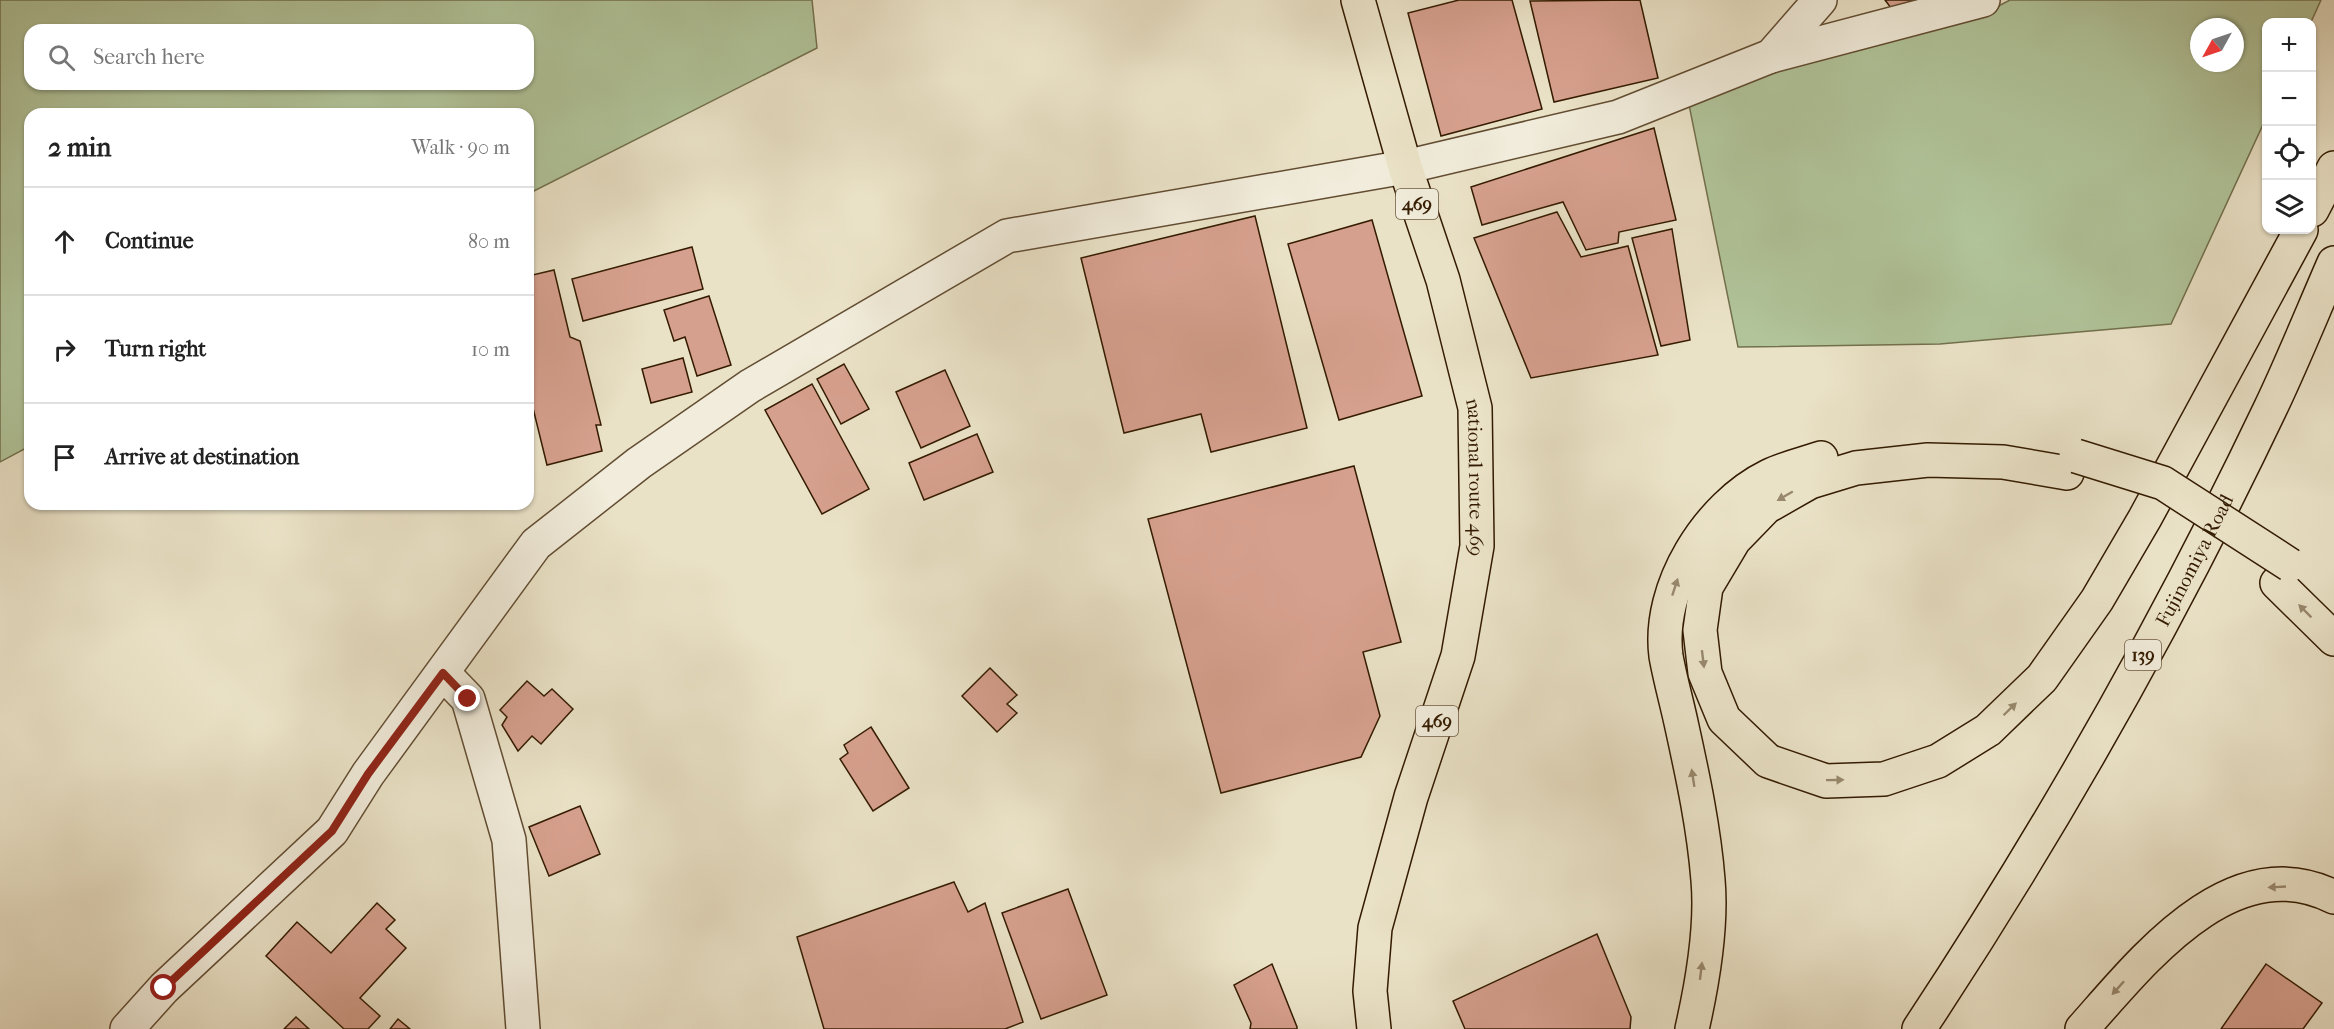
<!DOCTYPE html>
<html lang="en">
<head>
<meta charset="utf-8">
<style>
	body { margin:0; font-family:"IM FELL French Canon",serif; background:#f2f2f2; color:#222 }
	.controls { position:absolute; right:18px; top:18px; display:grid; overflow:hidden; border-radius:12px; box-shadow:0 2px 4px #0004 }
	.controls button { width:54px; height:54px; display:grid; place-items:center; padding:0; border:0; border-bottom:2px solid #e0e0e0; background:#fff; color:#222; font:30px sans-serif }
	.compass { position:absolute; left:2190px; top:18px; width:54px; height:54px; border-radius:50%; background:#fff; box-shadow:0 2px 4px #0004; rotate:230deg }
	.stop { position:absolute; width:18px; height:18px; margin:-14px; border:4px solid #8f2418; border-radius:50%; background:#fff }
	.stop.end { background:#8f2418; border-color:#fff; box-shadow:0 2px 6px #0008 }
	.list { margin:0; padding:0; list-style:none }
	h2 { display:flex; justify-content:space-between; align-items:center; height:78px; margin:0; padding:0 24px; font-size:26px }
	h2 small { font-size:20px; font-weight:400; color:#767676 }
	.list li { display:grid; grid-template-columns:39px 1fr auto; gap:18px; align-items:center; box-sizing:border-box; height:108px; padding:0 24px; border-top:2px solid #e0e0e0 }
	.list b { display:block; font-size:22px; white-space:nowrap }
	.list em { font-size:20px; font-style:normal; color:#767676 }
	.icon { flex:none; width:33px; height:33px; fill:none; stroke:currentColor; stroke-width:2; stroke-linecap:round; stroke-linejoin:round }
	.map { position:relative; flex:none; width:2334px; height:1029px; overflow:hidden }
	.search { position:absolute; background:#fff; box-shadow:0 2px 4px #0004; left:24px; top:24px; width:510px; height:66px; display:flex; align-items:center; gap:15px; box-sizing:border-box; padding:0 21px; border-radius:18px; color:#767676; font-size:22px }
	.panel { position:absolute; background:#fff; box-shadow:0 2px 4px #0004; left:24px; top:108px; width:510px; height:402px; border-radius:18px }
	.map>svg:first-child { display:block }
</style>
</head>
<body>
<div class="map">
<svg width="2334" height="1029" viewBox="0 0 2334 1029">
	<rect width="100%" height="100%" fill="#eae2c7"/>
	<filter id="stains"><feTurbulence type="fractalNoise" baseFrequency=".00333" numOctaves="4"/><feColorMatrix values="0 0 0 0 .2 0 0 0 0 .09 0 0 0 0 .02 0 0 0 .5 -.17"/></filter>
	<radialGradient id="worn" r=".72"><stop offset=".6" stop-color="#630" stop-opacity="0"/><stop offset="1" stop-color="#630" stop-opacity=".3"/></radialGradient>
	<g fill="#b1c49a" stroke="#72704d" stroke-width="1.5" fill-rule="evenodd">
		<path d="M0 0H812L817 48 528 194V114H30V446L0 462ZM30 30H528V84H30Z"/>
		<path d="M2010 0H2321L2311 22H2266V118L2171 324 1940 344 1738 347 1686 90 1979 16ZM2199 27H2235V63H2199Z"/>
	</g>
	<g fill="#d6a08e" stroke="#341b00" stroke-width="1.5">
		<polygon points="1459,0 1512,0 1542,109 1441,136 1408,13"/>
		<polygon points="1640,0 1658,78 1554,102 1530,1"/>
		<polygon points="1885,0 1930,0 1891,8"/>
		<polygon points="1654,128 1676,220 1619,232 1618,243 1586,250 1563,202 1482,225 1471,187"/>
		<polygon points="1557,212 1581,257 1628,246 1658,355 1531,378 1474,238"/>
		<polygon points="1255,216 1307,428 1211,452 1201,414 1124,433 1081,258"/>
		<polygon points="1372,220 1422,396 1339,420 1288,244"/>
		<polygon points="1672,229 1690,340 1661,346 1632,238"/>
		<polygon points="692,247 703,289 583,321 572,279"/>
		<polygon points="554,270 570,337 580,341 601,425 596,425 602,451 547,465 528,388 528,276"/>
		<polygon points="709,296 731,365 697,376 685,337 674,341 664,310"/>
		<polygon points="683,358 692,392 651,403 642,369"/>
		<polygon points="844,364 869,409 841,424 817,379"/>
		<polygon points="945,370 970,426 921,448 896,392"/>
		<polygon points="812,384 869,489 822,514 765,410"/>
		<polygon points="977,434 993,472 924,500 909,463"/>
		<polygon points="1354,466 1401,642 1363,652 1380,716 1361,757 1221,793 1148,519"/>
		<polygon points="990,668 1017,695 1007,704 1017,713 997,732 962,696"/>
		<polygon points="527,681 544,696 552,689 573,709 541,744 532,736 518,751 502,725 507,717 500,710"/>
		<polygon points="871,727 909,788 873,811 840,759 848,753 844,745"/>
		<polygon points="580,806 600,854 549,876 529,827"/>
		<polygon points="954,882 968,912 985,903 1023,1022 1005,1029 824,1029 797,937"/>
		<polygon points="1068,889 1107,995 1041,1019 1002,913"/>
		<polygon points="377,903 395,920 386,929 406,948 360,998 380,1016 368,1029 344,1029 266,956 297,922 331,953"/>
		<polygon points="1597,934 1631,1017 1630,1029 1465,1029 1453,1001"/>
		<polygon points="1272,964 1297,1027 1297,1029 1250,1029 1251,1023 1234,985"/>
		<polygon points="2266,964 2322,1003 2303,1029 2221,1029"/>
		<polygon points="296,1017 309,1029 284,1029"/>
		<polygon points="398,1019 410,1029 390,1029"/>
	</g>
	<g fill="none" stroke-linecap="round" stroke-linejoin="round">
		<defs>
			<g id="street">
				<polyline points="1771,56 1983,0"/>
				<polyline points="443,673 468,699 509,840 523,1029"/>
				<polyline points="127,1029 164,988 332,831 368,774 536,544 639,463 750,386 1007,236 1405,167 1618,117 1771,56 1820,0"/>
			</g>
			<g id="highway">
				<path id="s1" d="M1358 0 1405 167 1443 280 1475 408 1477 546 1458 656 1411 797 1375 928 1370 991 1374 1029"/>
				<polyline points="2312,210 2334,168"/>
				<polyline points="2067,473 2003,462 1928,460 1856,468 1810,482 1766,507 1734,540 1706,587 1700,630 1705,673 1724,719 1768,761 1826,781 1884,779 1938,761 1988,730 2042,678 2097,600 2145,518 2301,230"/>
				<polyline points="2277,583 2334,639"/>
				<path d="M1692 1029C1702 985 1712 925 1708 880 1704 829 1693 777 1682 727 1677 703 1670 679 1666 656 1657 587 1708 506 1769 476 1785 468 1804 464 1821 458"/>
				<path id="s2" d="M1919 1029C2050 831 2168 623 2270 409 2293 361 2313 311 2334 263"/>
				<path d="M2082 1029C2141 963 2231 845 2334 897"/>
			</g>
		</defs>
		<use href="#street" stroke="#624d32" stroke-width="36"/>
		<use href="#highway" stroke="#341b00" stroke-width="36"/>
		<use href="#street" stroke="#f1ecdb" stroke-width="33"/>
		<use href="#highway" stroke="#eae2c7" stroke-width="33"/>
		<defs>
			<polyline id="highway-bridge" points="2076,456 2163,483 2290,565"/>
		</defs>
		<use href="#highway-bridge" stroke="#341b00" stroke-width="36" stroke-linecap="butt"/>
		<use href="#highway-bridge" stroke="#eae2c7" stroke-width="33"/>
	</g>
	<defs><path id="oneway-solid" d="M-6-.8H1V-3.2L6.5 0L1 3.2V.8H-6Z" transform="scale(1.5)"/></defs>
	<g fill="#98886d">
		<use href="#oneway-solid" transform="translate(1785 496) rotate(150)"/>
		<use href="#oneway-solid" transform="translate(1675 587) rotate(-72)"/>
		<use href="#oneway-solid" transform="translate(2305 611) rotate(-135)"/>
		<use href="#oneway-solid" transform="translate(1703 659) rotate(83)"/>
		<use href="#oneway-solid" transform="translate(2010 709) rotate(-44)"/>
		<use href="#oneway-solid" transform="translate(1693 778) rotate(-99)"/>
		<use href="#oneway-solid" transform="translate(1835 780) rotate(-1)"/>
		<use href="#oneway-solid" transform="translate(2277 887) rotate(177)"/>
		<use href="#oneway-solid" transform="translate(1701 971) rotate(-83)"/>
		<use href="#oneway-solid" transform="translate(2118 988) rotate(132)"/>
	</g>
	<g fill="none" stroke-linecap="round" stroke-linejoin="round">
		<polyline stroke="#8f2418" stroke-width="8" points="164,988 332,831 368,774 443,673 468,699"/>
	</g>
	<g text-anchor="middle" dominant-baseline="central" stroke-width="5" stroke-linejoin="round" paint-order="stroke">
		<g fill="#f1ecdb" stroke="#6d5a42" stroke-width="1.5">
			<rect x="1396" y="189" width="42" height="30" rx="4.5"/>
			<rect x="2125" y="640" width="36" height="30" rx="4.5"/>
			<rect x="1416" y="706" width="42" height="30" rx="4.5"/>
		</g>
		<g font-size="18" font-weight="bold" fill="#341b00">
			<text x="1417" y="204">469</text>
			<text x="2143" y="655">139</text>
			<text x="1437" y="721">469</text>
		</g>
		<g font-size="20" fill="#341b00" stroke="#f1ecdb">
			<text stroke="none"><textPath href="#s1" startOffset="494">national route 469</textPath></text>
			<text stroke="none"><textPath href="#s2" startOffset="544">Fujinomiya Road</textPath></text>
		</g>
	</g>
	<rect width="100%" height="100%" filter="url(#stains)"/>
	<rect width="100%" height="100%" fill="url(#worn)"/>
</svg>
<div class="controls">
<button>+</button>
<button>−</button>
<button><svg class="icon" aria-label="locate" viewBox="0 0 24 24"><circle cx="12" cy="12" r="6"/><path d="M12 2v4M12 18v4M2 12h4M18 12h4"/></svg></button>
<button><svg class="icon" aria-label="layers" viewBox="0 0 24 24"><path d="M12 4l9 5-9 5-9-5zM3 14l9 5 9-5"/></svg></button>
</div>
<svg class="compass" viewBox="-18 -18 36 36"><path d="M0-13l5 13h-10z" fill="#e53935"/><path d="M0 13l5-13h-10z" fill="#767676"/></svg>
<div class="stop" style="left:164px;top:988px"></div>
<div class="stop end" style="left:468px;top:699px"></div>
<div class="search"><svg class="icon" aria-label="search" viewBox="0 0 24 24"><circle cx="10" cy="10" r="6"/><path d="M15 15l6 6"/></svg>Search here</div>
<section class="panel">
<h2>2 min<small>Walk · 90 m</small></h2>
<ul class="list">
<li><svg class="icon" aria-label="ahead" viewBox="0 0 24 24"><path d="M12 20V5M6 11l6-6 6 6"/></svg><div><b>Continue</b></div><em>80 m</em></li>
<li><svg class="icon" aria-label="right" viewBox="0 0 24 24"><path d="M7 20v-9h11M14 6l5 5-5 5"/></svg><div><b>Turn right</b></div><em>10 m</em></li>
<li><svg class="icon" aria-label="arrive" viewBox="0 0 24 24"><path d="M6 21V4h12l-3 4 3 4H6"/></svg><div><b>Arrive at destination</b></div></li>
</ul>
</section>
</div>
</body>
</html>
